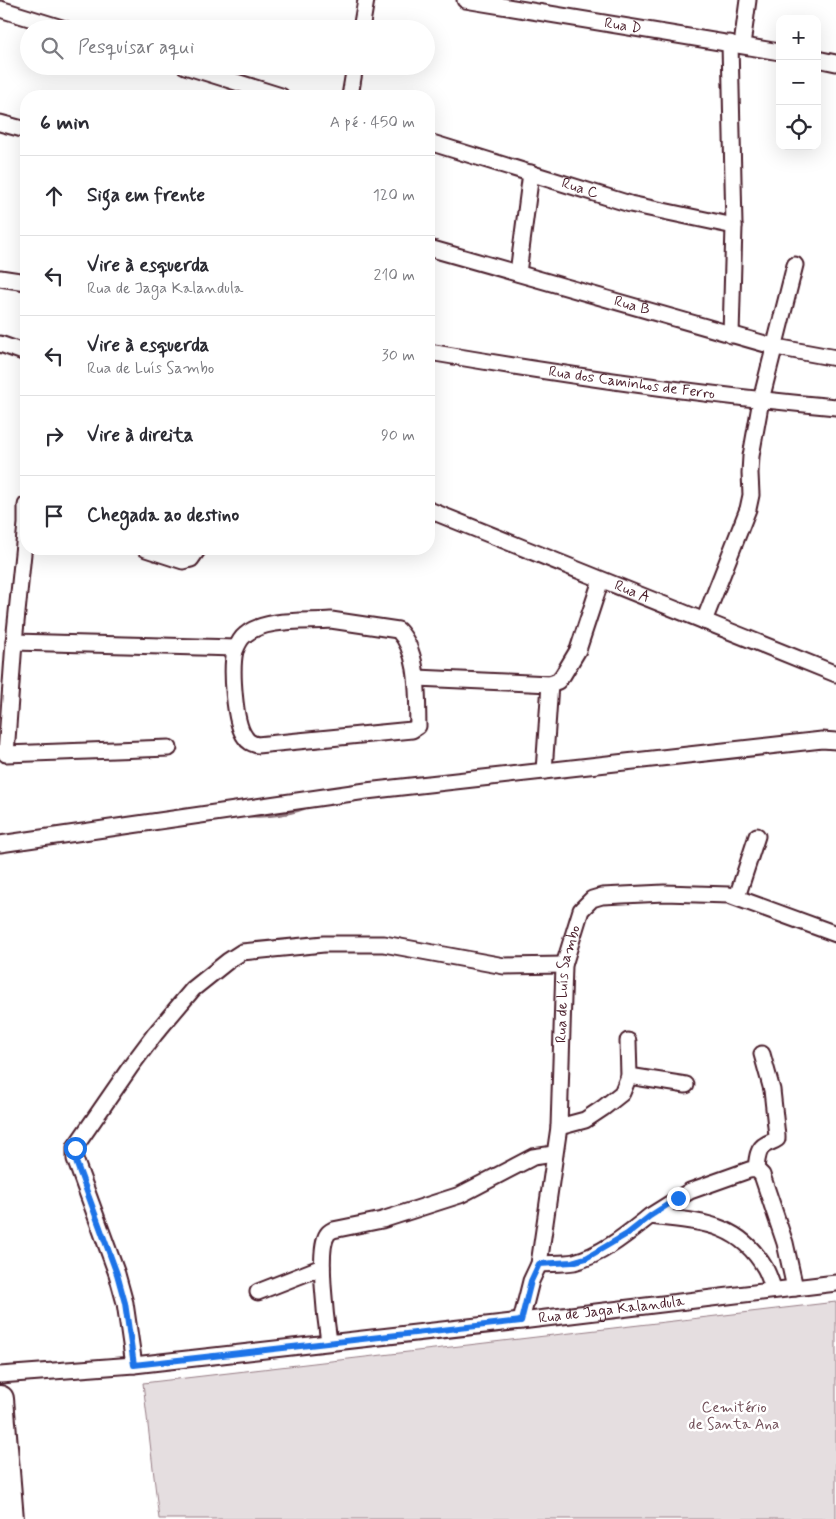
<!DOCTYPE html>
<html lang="pt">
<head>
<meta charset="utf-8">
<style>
	body { margin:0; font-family:Mynerve,sans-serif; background:#f2f2f3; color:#2b2b33 }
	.controls { position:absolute; right:15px; top:15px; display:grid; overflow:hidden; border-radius:10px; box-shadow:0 5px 20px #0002 }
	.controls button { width:45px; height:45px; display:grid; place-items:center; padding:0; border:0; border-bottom:1px solid #e1e1e2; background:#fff; color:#2b2b33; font:25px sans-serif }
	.stop { position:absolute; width:15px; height:15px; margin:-11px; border:4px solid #1a73e8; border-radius:50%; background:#fff }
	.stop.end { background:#1a73e8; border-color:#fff; box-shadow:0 1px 5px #0008 }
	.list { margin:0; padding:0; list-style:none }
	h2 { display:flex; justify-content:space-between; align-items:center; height:65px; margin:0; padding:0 20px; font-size:21px }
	h2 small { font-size:16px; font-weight:400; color:#7c7c81 }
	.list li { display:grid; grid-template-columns:32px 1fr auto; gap:15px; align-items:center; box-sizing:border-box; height:80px; padding:0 20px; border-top:1px solid #e1e1e2 }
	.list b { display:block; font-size:19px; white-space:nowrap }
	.list p { margin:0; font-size:16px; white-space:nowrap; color:#7c7c81 }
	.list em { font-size:16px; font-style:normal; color:#7c7c81 }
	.icon { flex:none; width:28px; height:28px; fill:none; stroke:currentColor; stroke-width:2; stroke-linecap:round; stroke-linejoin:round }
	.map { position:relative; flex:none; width:836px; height:1519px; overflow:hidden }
	.search { position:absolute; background:#fff; box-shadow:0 5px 20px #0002; left:20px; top:20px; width:415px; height:55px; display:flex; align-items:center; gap:12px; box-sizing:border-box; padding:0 18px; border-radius:28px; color:#7c7c81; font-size:19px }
	.panel { position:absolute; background:#fff; box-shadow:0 5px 20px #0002; left:20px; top:90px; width:415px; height:465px; border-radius:20px }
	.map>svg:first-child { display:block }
</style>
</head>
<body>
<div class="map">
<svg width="836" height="1519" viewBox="0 0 836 1519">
	<rect width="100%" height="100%" fill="#fff"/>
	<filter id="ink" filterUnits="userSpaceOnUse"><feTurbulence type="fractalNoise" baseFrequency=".02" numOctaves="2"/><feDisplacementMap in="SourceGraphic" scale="10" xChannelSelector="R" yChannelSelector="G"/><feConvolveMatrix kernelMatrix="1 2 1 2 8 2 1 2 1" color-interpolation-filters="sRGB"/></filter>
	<g filter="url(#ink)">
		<polygon fill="#e5dee0" stroke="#987e86" points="836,1302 836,1519 159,1519 143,1383"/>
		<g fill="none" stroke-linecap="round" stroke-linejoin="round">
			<g stroke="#91787e" stroke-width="4">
				<polyline points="675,763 695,761"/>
				<path d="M246 815C264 817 294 814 310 805"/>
			</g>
			<defs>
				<g id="street">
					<path id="s1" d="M465 0 780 52"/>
					<polyline points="0,9 65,29"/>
					<polyline points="361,29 366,0"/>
					<polyline points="730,43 734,226 731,335"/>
					<polyline points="742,45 748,0"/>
					<polyline points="817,59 836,63"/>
					<polyline points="185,66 281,96"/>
					<polyline points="350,96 355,66"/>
					<polyline points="0,123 26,130"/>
					<path id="s2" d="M429 142 630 204 734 226"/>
					<path id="s3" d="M429 248 776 347 836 358"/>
					<polyline points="518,273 531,173"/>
					<polyline points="0,278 26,282"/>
					<polyline points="0,344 26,353"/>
					<path id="s4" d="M429 352C564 375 699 395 836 407"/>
					<polyline points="26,505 26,524 14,642 6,754 169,748"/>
					<path id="s5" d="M429 510 836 674"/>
					<polyline points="146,549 183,561 191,559 198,549"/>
					<path d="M331 620 398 630C420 653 417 696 418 726L412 730 257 745C251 743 248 742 245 737 234 723 231 668 235 651 237 646 241 638 245 635 264 618 306 622 331 620Z"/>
					<polyline points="704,621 748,509 751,495 750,473 751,456 761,400 795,265"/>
					<polyline points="14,642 236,648"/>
					<polyline points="417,678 550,684 558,681 563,675 578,650 601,580"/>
					<polyline points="544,771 550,684"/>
					<polyline points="0,844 366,791 822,740 836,741"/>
					<polyline points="737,897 757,836"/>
					<polyline points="629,1076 686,1085"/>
					<polyline points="559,1127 585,1120 603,1108 622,1093 629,1076 628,1041"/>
					<path d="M756 1169C757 1161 757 1149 765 1145 769 1142 773 1142 777 1139V1136L772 1090 762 1054"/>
					<polyline points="650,1216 690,1191 749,1170 756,1169 762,1175 785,1243 795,1288"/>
					<path d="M539 1264C550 1263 563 1264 574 1262 602 1255 627 1234 650 1216 698 1222 738 1221 765 1268 769 1275 771 1283 774 1290"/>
					<polyline points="258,1292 322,1267"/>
					<path id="s6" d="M521 1321 531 1281 539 1264 559 1127 564 965 581 910 592 899 602 896 664 893 729 895 836 934"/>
					<path d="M329 1342C326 1322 317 1250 327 1235 328 1233 331 1231 333 1230L382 1220 460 1195 533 1157 554 1154"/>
					<polyline points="134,1365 125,1303 117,1274 75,1159 75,1147 131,1066 155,1034 193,989 228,961 242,952 324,944 384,944 504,966 564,965"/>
					<path id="s7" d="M0 1375 134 1365 521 1321 836 1283"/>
				</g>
				<polyline id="highway" points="0,1399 10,1519"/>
			</defs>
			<use href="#street" stroke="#4a1f2b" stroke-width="19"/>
			<use href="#highway" stroke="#4a1f2b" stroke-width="30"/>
			<use href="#street" stroke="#fff" stroke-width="15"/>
			<use href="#highway" stroke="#fff" stroke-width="26"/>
		</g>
	</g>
	<g fill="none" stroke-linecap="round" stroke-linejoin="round" filter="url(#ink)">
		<polyline stroke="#1a73e8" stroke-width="6" points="75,1148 75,1159 117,1274 125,1303 134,1365 521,1321 531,1281 539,1264 572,1262 586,1258 627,1234 650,1216 678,1198"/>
	</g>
	<g text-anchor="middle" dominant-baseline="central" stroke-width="5" stroke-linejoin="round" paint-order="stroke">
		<g font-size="15" fill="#4a1f2b" stroke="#fff">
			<text stroke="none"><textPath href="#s1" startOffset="160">Rua D</textPath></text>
			<text stroke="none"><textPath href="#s2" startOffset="158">Rua C</textPath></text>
			<text stroke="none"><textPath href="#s3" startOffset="211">Rua B</textPath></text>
			<text stroke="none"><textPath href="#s4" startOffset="205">Rua dos Caminhos de Ferro</textPath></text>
			<text stroke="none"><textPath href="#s5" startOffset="219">Rua A</textPath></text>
			<text stroke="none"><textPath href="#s6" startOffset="342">Rua de Luís Sambo</textPath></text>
			<text stroke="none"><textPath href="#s7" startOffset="615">Rua de Jaga Kalandula</textPath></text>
		</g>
		<g font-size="15" fill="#714f58" stroke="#fff">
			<text x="734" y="1408">Cemitério<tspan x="734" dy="17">de Santa Ana</tspan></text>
		</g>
	</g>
</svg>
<div class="controls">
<button>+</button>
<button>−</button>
<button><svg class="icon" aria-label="locate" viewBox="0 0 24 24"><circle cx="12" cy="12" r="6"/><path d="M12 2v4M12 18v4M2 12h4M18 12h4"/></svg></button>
</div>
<div class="stop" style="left:75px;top:1148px"></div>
<div class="stop end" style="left:678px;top:1198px"></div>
<div class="search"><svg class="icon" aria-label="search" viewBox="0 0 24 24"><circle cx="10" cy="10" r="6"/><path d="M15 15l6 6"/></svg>Pesquisar aqui</div>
<section class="panel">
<h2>6 min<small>A pé · 450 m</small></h2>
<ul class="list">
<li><svg class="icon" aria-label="ahead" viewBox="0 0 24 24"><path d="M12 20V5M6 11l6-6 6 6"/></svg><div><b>Siga em frente</b></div><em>120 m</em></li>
<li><svg class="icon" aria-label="left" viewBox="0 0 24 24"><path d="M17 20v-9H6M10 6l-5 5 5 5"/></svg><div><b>Vire à esquerda</b><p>Rua de Jaga Kalandula</p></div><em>210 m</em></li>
<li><svg class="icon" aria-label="left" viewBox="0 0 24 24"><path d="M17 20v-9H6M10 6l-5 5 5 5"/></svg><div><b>Vire à esquerda</b><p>Rua de Luís Sambo</p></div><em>30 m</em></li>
<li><svg class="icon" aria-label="right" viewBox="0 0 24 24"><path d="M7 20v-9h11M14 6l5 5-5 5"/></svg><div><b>Vire à direita</b></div><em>90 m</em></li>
<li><svg class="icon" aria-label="arrive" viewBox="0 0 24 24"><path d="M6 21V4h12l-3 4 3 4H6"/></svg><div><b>Chegada ao destino</b></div></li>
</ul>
</section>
</div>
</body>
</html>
